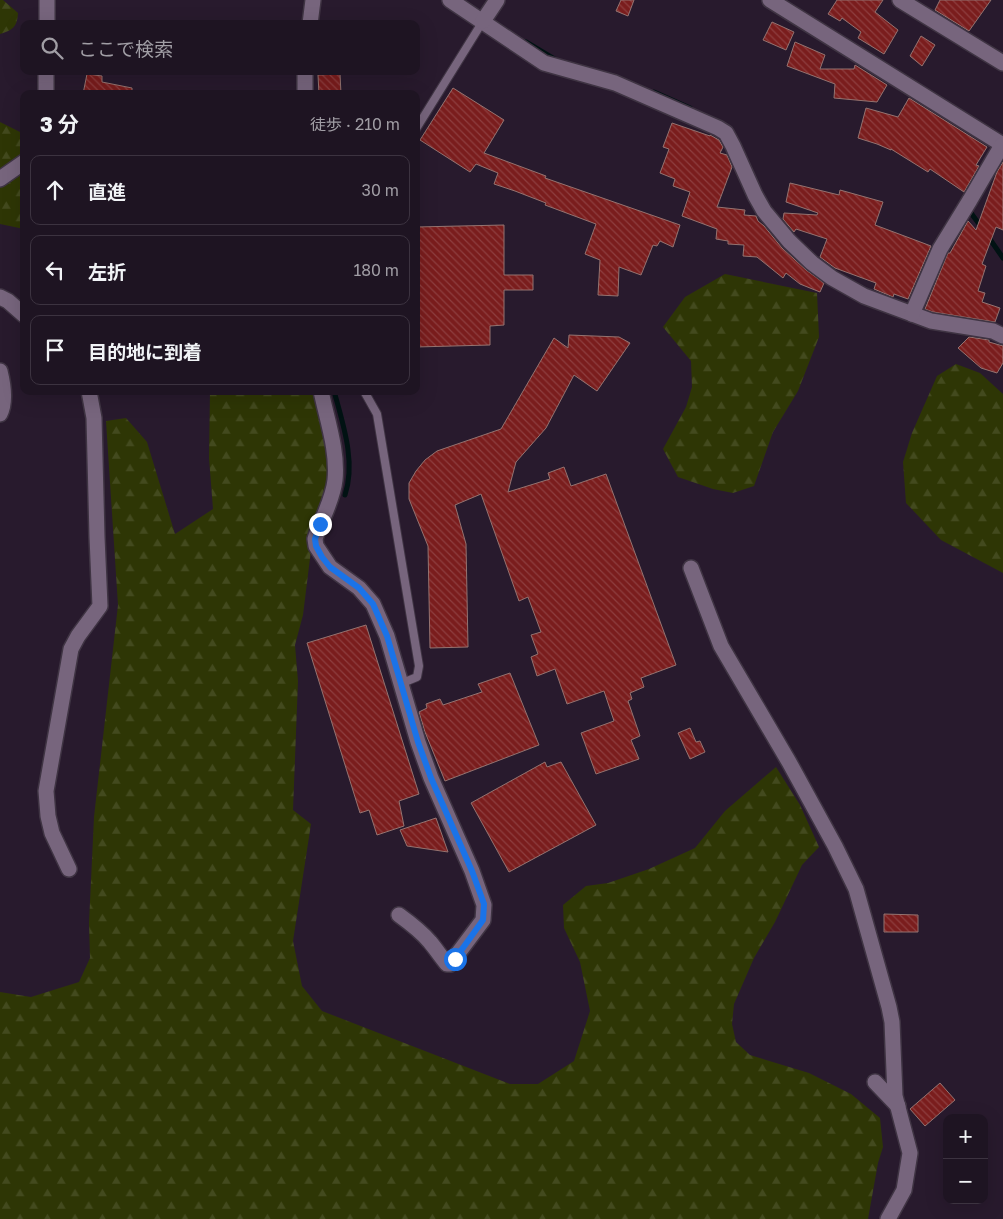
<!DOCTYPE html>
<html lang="ja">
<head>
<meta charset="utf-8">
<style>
	body { margin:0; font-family:"Golos Text","Noto Sans JP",sans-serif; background:#2b212f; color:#f1f3f6 }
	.controls { position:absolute; right:15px; bottom:15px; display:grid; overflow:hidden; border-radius:10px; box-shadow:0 5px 20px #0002 }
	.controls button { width:45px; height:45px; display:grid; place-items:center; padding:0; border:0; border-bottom:1px solid #3c3340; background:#1e1422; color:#f1f3f6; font:25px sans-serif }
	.stop { position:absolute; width:15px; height:15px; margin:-11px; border:4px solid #1a73e8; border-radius:50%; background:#fff }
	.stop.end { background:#1a73e8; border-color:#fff; box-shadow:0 1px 5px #0008 }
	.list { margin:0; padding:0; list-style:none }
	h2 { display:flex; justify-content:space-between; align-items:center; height:65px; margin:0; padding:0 20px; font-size:21px }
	h2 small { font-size:16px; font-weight:400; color:#a19ea5 }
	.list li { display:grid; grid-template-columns:32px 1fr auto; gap:15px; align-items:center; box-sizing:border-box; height:70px; margin:0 10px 10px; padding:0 10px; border:1px solid #3c3340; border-radius:10px }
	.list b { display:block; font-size:19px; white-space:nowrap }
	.list em { font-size:16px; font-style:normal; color:#a19ea5 }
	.icon { flex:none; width:28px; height:28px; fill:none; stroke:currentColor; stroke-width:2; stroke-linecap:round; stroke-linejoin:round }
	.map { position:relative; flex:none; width:1003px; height:1219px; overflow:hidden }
	.search { position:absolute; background:#1e1422; box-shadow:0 5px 20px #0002; left:20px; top:20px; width:400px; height:55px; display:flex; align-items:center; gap:12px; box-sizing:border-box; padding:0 18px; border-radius:10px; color:#a19ea5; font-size:19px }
	.panel { position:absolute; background:#1e1422; box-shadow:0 5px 20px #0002; left:20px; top:90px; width:400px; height:305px; border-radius:10px }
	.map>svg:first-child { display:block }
</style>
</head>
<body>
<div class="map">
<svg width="1003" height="1219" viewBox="0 0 1003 1219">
	<defs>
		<pattern id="forest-firs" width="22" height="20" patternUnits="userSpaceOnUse" patternTransform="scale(1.25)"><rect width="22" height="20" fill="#2e3605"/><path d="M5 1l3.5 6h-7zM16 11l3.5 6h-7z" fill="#434a1e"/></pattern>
		<pattern id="building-back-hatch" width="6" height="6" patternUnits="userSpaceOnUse" patternTransform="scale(1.25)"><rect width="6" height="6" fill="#7a1d1d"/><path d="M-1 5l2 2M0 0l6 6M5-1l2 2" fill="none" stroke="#8e3e3f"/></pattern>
	</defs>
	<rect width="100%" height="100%" fill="#281a2d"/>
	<g fill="url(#forest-firs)">
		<path d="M0 0H3L18 13C17 27 13 30 0 34Z"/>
		<polygon points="0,122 24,134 24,229 0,224"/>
		<polygon points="725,274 817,293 819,337 798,391 773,432 754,486 733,493 713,489 678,477 663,449 686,407 692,387 691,361 663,327 685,297"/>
		<polygon points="956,364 980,373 1003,394 1003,573 941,540 906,503 903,462 912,433 937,376"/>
		<polygon points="210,391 316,391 333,466 313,534 303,615 295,645 298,681 293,810 311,824 293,941 302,986 322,1011 510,1084 538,1084 574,1061 590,1011 580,962 564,928 563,905 586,886 608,883 649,869 695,848 725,811 776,767 800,805 819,847 802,865 775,922 754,958 734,1004 732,1024 736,1042 750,1055 809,1073 851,1094 880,1118 883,1147 878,1163 868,1219 0,1219 0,992 31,997 79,982 90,958 89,923 94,817 118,605 106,421 126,418 147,442 175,534 213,509 209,458"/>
	</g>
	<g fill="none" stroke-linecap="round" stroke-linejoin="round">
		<g stroke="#011213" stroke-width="5">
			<polyline points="526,42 556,60"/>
			<polyline points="654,92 690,108"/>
			<polyline points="971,213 982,228"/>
			<polyline points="987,235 1003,258"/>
			<path d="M334 391C343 424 356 462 345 495"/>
		</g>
	</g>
	<g fill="url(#building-back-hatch)" stroke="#947370">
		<polygon points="621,0 634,0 628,16 616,11"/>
		<polygon points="837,0 883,0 875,12 898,30 884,54 858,38 861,32 842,18 840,21 828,14"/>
		<polygon points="940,0 991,0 969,31 935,10"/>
		<polygon points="772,22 794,32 786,50 763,40"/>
		<polygon points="921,36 935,45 922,66 910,56"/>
		<polygon points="795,42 825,55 820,69 854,69 855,65 887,85 877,102 834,98 835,84 787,66"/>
		<polygon points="87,74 102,76 102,82 132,88 132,94 83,94"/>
		<polygon points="340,74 341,94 319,94 318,75"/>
		<polygon points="453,88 504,120 484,153 546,176 545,178 680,225 673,247 660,241 657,246 653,245 641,275 619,267 618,296 598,295 600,260 585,254 596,224 545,205 546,203 515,191 494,184 498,173 476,164 470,172 420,140"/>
		<polygon points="909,98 987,147 976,165 979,166 964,192 930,169 928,172 891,149 891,150 877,144 858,138 866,108 898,117"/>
		<polygon points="672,123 710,136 710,135 719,140 723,147 720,153 727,155 732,167 717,207 745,210 744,215 756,216 758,221 764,226 782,248 806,270 824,283 820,292 800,284 786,273 783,278 757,257 743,256 744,245 728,244 728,241 716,239 717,229 682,216 690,192 673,186 675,179 660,173 669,149 663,147"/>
		<polygon points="1003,162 1003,230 996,227 982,264 986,266 978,291 985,293 982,302 1000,308 995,322 933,312 925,309 948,253 950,253 968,221 976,230 997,172"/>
		<polygon points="790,183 839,195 840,190 883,202 875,225 931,246 908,299 894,294 893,297 874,289 876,283 835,268 820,257 827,239 796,229 794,232 783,219 784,213 817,215 818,213 786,202"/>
		<polygon points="504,225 504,275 533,275 533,290 504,290 504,325 490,326 490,345 416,347 416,227"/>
		<polygon points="569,335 619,337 630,343 597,391 574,375 546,428 516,462 508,492 550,479 548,473 564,467 571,486 606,474 676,665 641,678 644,687 630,693 632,699 628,701 640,736 631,740 639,759 596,774 581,733 614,721 604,691 567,704 555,669 537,676 531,657 538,654 531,635 541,632 528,597 519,601 481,494 455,505 466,544 468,647 430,648 428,546 409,499 409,483 416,471 425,460 437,451 501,429 554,338 568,348"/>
		<polygon points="969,337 989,340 989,342 1003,346 1003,363 997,373 981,368 958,348"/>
		<polygon points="366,625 419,794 399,801 404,826 377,835 369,810 360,813 307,643"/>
		<polygon points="510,673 539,745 445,781 425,732 419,712 427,708 426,704 440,699 443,705 482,692 478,684"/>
		<polygon points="690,728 696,742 700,741 705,752 690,759 678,733"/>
		<polygon points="545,762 547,767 561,762 596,825 509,872 471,803"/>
		<polygon points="436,818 448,852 407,846 400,830"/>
		<polygon points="884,914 918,915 918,932 884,932"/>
		<polygon points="940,1083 955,1100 925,1126 910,1109"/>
	</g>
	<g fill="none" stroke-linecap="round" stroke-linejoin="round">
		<defs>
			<g id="lane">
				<polyline points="416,129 483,21"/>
				<polyline points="364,391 377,414 419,666 417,677 400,684"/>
			</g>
			<g id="street">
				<polyline points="450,0 544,63 615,83 718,128 726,133 733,146 755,195 764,211 789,241 812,263 832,278 864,296 931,321 993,331 1003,336"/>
				<polyline points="770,0 1003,145"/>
				<polyline points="900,0 1003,63"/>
				<polyline points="483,21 497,0"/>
				<polyline points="47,24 47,0"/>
				<polyline points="310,24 313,0"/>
				<polyline points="46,94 46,71"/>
				<polyline points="305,94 305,71"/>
				<polyline points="0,179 24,162"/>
				<polyline points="0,297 8,301 24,315"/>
				<polyline points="912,314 940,249 970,200 1002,145"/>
				<path d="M0 371C3 383 6 402 0 414"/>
				<path d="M321 391C327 420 338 451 335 480 333 500 321 520 315 539L316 546 330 567 359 588 373 604 387 636 418 742 431 778 472 871 484 905 483 920 450 964H447C441 957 436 949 430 942 421 931 410 923 399 915"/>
				<polyline points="691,568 721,646 789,762 835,846 856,889 889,1007 892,1022 895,1096 910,1153 904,1190 888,1219"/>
				<polyline points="69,869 52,833 48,816 46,791 71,649 78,636 100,606 97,537 94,418 89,391"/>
				<polyline points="875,1082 898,1106"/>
			</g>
		</defs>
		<use href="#lane" stroke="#3f3443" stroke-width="10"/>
		<use href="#street" stroke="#3f3443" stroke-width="18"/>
		<use href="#lane" stroke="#77657d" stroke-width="8"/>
		<use href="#street" stroke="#77657d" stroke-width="15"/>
	</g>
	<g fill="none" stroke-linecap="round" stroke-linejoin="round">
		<polyline stroke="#1a73e8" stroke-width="6" points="320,524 315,539 316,546 322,557 330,567 359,588 373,604 387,636 418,742 431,778 472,871 484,904 483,920 455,959"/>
	</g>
</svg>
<div class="controls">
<button>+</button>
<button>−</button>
</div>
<div class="stop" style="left:455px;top:959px"></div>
<div class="stop end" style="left:320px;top:524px"></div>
<div class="search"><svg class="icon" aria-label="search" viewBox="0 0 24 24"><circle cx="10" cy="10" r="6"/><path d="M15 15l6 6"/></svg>ここで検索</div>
<section class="panel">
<h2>3 分<small>徒歩 · 210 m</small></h2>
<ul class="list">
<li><svg class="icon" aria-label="ahead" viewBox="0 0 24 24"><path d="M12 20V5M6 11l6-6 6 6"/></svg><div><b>直進</b></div><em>30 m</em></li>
<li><svg class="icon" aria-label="left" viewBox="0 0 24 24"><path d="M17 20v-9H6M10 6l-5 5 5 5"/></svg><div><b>左折</b></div><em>180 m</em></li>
<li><svg class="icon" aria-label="arrive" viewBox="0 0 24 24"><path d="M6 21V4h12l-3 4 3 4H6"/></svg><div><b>目的地に到着</b></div></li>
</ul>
</section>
</div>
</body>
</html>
